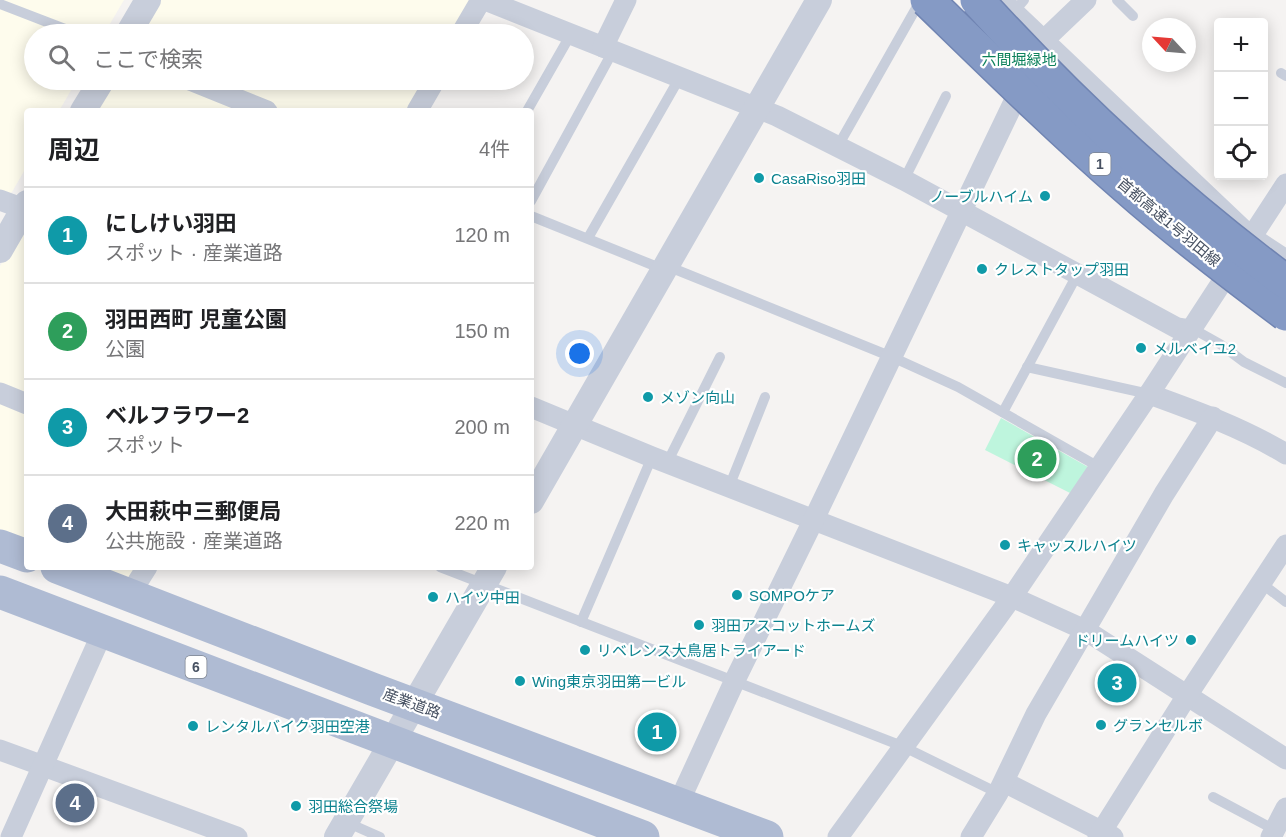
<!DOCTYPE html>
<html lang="ja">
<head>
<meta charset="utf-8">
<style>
	body { margin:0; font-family:Helvetica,"Noto Sans JP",sans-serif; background:#f6f6f6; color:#202124 }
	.controls { position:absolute; right:18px; top:18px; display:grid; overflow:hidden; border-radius:6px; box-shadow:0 3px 15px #0003 }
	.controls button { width:54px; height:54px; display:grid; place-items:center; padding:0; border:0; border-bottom:2px solid #e0e0e0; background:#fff; color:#202124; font:30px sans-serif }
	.compass { position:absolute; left:1142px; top:18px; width:54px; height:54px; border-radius:50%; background:#fff; box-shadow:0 3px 15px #0003; rotate:296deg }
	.you { position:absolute; left:580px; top:354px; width:21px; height:21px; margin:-15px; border:4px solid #fff; border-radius:50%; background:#1a73e8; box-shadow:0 0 0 9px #1a73e833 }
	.badge { display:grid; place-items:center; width:39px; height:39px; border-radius:50%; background:#ea580c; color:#fff; font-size:20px; font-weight:700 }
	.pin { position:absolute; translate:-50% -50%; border:3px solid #fff; box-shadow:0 2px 6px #0006 }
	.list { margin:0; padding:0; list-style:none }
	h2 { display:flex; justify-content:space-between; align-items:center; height:78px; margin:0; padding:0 24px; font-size:26px }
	h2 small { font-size:20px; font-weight:400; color:#757577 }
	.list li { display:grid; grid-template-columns:39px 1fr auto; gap:18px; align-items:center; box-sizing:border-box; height:96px; padding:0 24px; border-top:2px solid #e0e0e0 }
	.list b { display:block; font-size:22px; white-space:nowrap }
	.list p { margin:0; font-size:20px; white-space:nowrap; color:#757577 }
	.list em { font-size:20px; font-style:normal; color:#757577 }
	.icon { flex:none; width:33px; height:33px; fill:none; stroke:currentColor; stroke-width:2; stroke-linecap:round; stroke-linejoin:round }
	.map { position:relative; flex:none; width:1286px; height:837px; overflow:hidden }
	.search { position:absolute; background:#fff; box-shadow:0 3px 15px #0003; left:24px; top:24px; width:510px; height:66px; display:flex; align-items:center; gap:15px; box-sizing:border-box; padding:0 21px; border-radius:33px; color:#757577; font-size:22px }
	.panel { position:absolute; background:#fff; box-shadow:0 3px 15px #0003; left:24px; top:108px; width:510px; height:462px; border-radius:6px }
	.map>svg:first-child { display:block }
</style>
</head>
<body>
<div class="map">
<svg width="1286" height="837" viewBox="0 0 1286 837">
	<rect width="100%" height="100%" fill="#f5f3f2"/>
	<g fill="#fefced">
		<polygon points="0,0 124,0 104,34 85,34"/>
		<polygon points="158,0 471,0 456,34 138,34"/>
		<polygon points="0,7 70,34 34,34 34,80 77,80 59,111 27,111 27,166 12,192 6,195 0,192"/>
		<polygon points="111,80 176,80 253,111 92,111"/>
		<polygon points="203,80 430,80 412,111 279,111"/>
		<polygon points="27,225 27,401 0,390 0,266 23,227"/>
		<polygon points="0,396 27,406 27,539 0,529"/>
		<polygon points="100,567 143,567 135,580"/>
	</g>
	<polygon fill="#bef5dd" points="1001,418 1088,467 1074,495 985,450"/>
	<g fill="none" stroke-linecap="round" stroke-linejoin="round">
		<g stroke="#c8cedb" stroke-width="10">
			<polyline points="1117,0 1133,16"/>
			<polyline points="0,4 78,34"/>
			<polyline points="1013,13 1024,0"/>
			<polyline points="1281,73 1286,76"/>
			<polyline points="527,111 571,34"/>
			<polyline points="838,146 919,3"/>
			<polyline points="904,180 946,96"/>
			<polyline points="531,201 613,51"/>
			<polyline points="531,216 665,270"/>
			<polyline points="588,238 680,77"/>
			<polyline points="667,266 892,357 958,387 1099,467"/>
			<polyline points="1190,330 1195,330 1220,344 1244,362 1286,383"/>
			<polyline points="1027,367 1149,394"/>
			<polyline points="1003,412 1077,275"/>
			<polyline points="667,463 720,357"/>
			<polyline points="729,487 765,397"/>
			<polyline points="440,567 902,746 998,793"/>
			<polyline points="1261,583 1286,602"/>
			<polyline points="581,622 652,457"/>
			<polyline points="1213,797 1275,830"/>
			<polyline points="346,822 380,837"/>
		</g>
		<g stroke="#c8cedb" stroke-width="21">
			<polyline points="485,0 777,116 904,180 1177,328 1190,330"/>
			<polyline points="1001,0 1251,237 1286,260"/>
			<polyline points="461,34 481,0"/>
			<polyline points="603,47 626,0"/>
			<polyline points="190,80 267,111"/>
			<polyline points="417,111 435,80"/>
			<polyline points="0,200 27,210"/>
			<polyline points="0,393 27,404"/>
			<path d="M1149 394C1196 411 1243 428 1286 454"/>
			<polyline points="531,407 652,457 1012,597 1085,630 1286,759"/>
			<polyline points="130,594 147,567"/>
			<polyline points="0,750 237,837"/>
			<polyline points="1004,782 1113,837"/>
			<polyline points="679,802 735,680 814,519 1043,41 1086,0"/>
			<polyline points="11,837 103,631"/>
			<polyline points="838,837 1012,597 1149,394 1286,184"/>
			<polyline points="971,837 998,793 1036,714 1164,494 1213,417"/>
			<polyline points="1098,837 1188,694 1286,545"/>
			<polyline points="1271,837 1286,808"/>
		</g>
		<g stroke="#c8cedb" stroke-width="26">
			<polyline points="128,34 148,0"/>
			<polyline points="83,111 102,80"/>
			<polyline points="0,250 27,203"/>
			<polyline points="531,501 819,0"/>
			<polyline points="337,837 494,567"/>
		</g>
		<g stroke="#afbbd3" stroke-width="33">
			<polyline points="0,546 27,556"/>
			<polyline points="57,567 372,689 767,837"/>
			<polyline points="0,592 643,837"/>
		</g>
		<defs>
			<g id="motorway-bridge">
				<path d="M927 0C992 63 1057 127 1126 187 1177 232 1231 273 1286 314"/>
				<path d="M977 0C1071 103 1174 199 1286 282"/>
			</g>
		</defs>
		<use href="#motorway-bridge" stroke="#7084b2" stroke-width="36" stroke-linecap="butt"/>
		<use href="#motorway-bridge" stroke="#859ac5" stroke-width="33"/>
	</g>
	<g fill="#0f9aa8" stroke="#fff" stroke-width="2">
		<circle cx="759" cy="178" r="6"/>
		<circle cx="1045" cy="196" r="6"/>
		<circle cx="982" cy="269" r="6"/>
		<circle cx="1141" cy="348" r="6"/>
		<circle cx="648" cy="397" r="6"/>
		<circle cx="1005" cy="545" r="6"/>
		<circle cx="737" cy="595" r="6"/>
		<circle cx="433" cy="597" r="6"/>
		<circle cx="699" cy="625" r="6"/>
		<circle cx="1191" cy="640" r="6"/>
		<circle cx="585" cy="650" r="6"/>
		<circle cx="520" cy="681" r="6"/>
		<circle cx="1101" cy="725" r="6"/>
		<circle cx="193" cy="726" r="6"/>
		<circle cx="296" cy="806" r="6"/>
	</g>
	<g text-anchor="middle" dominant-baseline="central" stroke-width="4.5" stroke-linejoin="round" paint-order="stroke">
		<g fill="#fff" stroke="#7e8591" stroke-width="1.5">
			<rect x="1089.5" y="153" width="21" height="22" rx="4.5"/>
			<rect x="185.5" y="656" width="21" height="22" rx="4.5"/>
		</g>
		<g font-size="14" font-weight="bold" fill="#475162">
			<text x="1100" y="164">1</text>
			<text x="196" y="667">6</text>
		</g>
		<g font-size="15" fill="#0d825c" stroke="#fff">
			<text x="1019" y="59">六間堀緑地</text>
		</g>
		<g font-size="15" fill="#0d838f" stroke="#fff" text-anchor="start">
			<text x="771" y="178">CasaRiso羽田</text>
			<text x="1033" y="196" text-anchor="end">ノーブルハイム</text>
			<text x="994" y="269">クレストタップ羽田</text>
			<text x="1153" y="348">メルベイユ2</text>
			<text x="660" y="397">メゾン向山</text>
			<text x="1017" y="545">キャッスルハイツ</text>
			<text x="749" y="595">SOMPOケア</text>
			<text x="445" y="597">ハイツ中田</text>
			<text x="711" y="625">羽田アスコットホームズ</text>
			<text x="1179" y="640" text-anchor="end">ドリームハイツ</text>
			<text x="597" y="650">リベレンス大鳥居トライアード</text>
			<text x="532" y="681">Wing東京羽田第一ビル</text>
			<text x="1113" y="725">グランセルボ</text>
			<text x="205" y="726">レンタルバイク羽田空港</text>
			<text x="308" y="806">羽田総合祭場</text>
		</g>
		<g font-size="15" fill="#475162" stroke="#fff">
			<text transform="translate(1169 222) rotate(40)">首都高速1号羽田線</text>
			<text transform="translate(412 703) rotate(20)">産業道路</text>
		</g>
	</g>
</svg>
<div class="controls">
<button>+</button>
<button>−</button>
<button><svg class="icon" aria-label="locate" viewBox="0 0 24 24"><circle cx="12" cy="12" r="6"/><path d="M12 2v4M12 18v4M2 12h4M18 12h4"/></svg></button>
</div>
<svg class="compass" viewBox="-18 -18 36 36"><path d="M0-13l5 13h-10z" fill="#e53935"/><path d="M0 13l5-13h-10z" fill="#757577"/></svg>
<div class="you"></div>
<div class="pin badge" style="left:657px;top:732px;background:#0f9aa8">1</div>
<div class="pin badge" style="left:1037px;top:459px;background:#2e9e5b">2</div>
<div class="pin badge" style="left:1117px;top:683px;background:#0f9aa8">3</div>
<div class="pin badge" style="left:75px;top:803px;background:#5c6f8a">4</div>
<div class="search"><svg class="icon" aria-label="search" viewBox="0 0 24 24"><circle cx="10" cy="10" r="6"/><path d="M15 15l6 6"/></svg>ここで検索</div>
<section class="panel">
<h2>周辺<small>4件</small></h2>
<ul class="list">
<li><span class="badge" style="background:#0f9aa8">1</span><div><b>にしけい羽田</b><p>スポット · 産業道路</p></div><em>120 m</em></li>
<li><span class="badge" style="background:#2e9e5b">2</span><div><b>羽田西町 児童公園</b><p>公園</p></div><em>150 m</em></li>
<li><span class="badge" style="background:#0f9aa8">3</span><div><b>ベルフラワー2</b><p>スポット</p></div><em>200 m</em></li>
<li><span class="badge" style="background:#5c6f8a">4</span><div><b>大田萩中三郵便局</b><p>公共施設 · 産業道路</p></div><em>220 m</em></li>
</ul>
</section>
</div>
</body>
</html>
